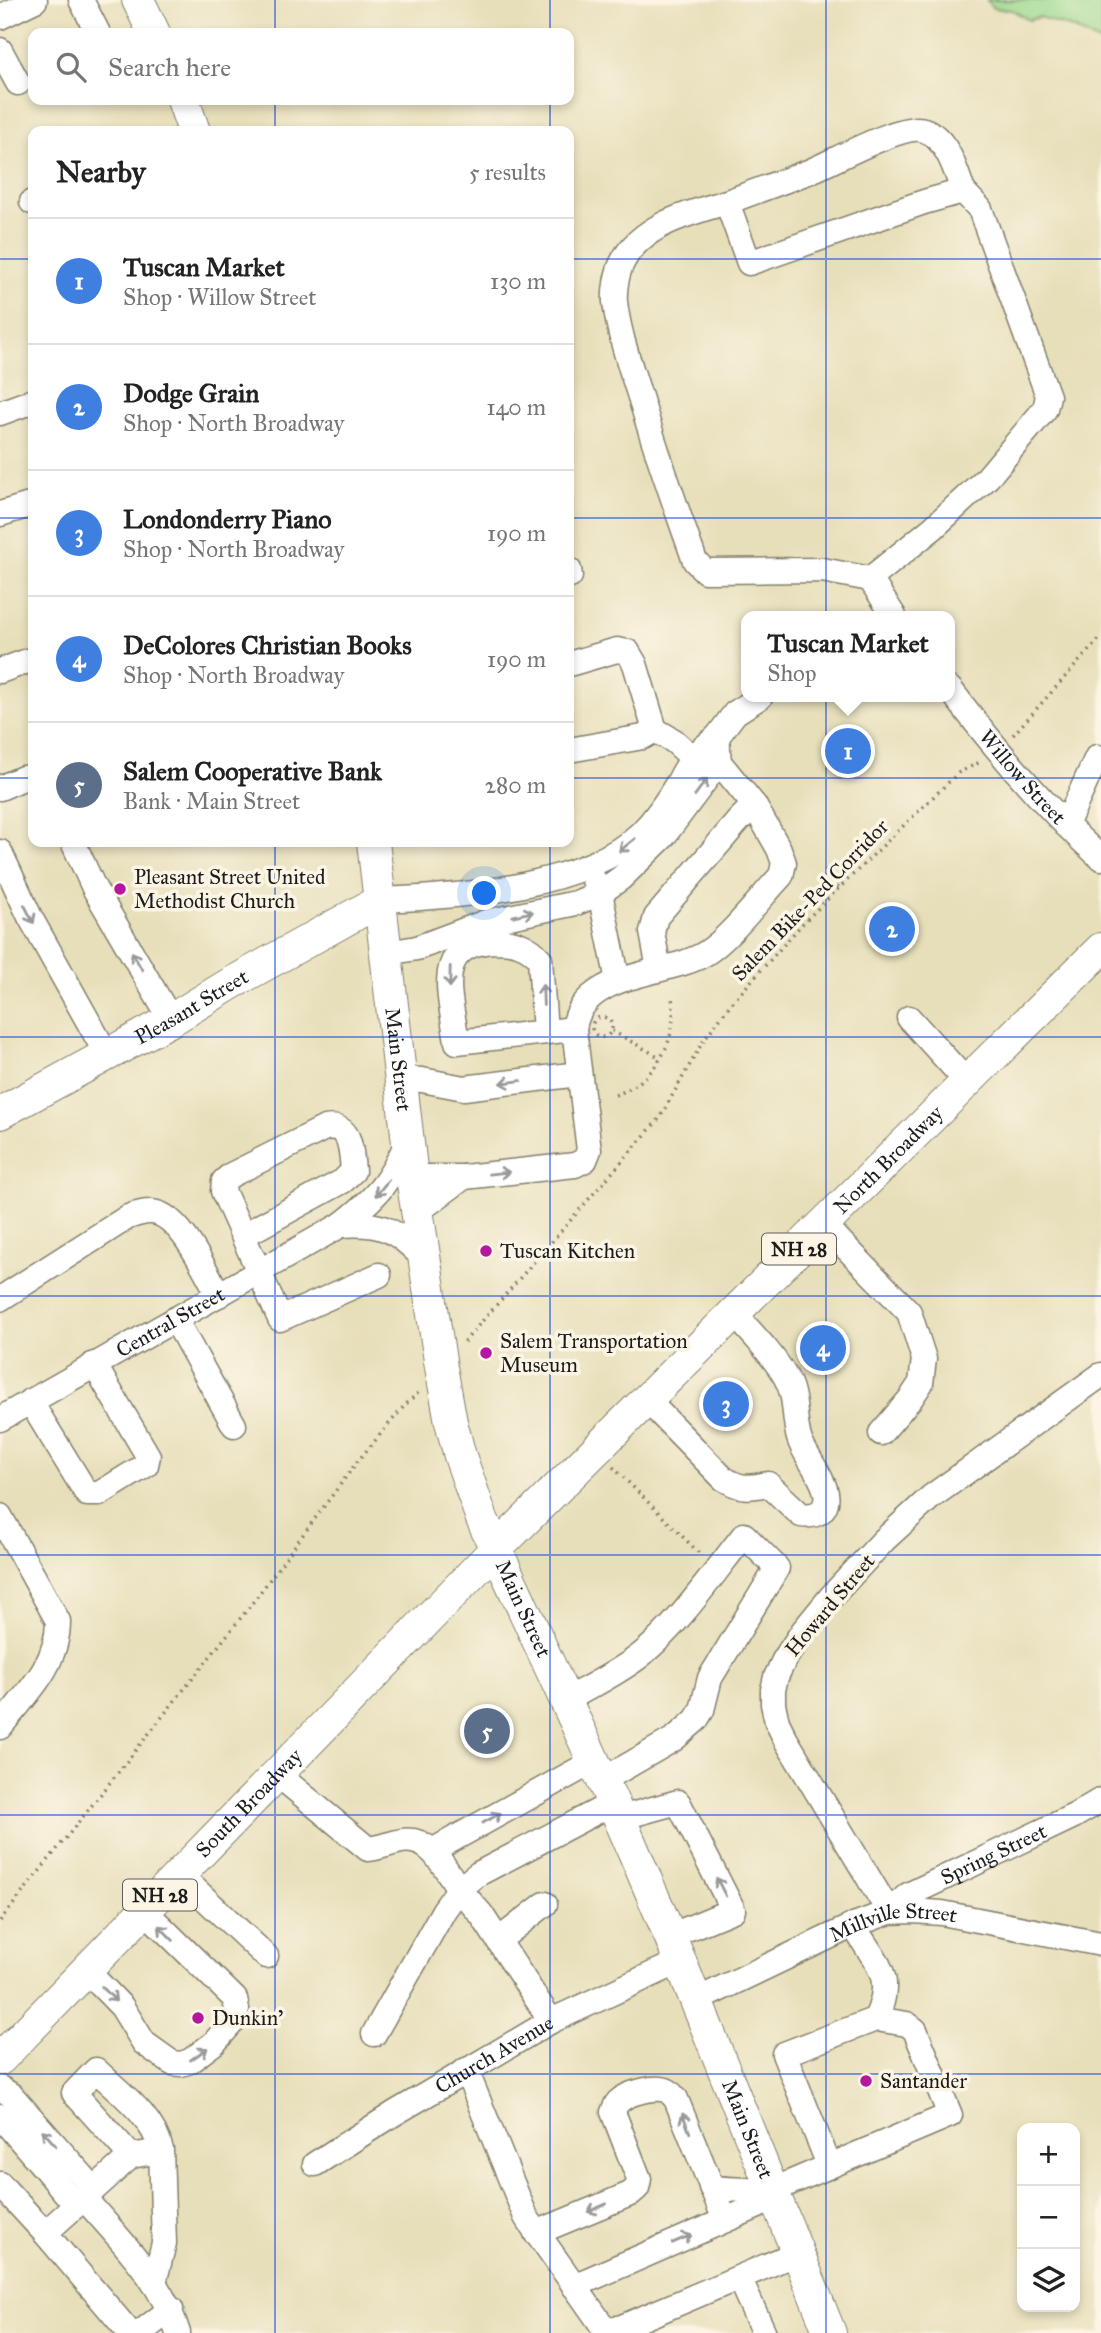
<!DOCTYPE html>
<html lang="en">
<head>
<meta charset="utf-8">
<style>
	body { margin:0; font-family:"IM FELL Great Primer",serif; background:#f2f2f2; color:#222 }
	.controls { position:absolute; right:21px; bottom:21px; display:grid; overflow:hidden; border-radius:14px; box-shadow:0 4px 10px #0003 }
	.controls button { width:63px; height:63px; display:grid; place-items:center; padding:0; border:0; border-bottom:2px solid #e0e0e0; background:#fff; color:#222; font:35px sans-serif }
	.you { position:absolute; left:485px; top:894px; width:24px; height:24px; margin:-18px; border:5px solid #fff; border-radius:50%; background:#1a73e8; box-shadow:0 0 0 10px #1a73e833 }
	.badge { display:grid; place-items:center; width:46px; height:46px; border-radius:50%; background:#d93025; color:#fff; font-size:23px; font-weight:700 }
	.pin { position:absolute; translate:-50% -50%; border:4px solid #fff; box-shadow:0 2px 7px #0006 }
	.popup { position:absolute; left:741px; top:611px; width:214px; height:91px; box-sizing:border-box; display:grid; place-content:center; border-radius:14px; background:#fff; filter:drop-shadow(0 2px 5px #0005); font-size:23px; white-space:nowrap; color:#767676 }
	.popup b { font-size:26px; color:#222 }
	.popup::after { content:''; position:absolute; left:50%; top:100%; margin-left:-14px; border:14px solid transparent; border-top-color:#fff }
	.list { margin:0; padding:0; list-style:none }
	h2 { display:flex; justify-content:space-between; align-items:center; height:91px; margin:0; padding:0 28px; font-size:30px }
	h2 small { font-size:23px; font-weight:400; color:#767676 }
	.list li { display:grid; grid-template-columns:46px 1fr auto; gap:21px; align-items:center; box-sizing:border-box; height:126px; padding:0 28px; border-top:2px solid #e0e0e0 }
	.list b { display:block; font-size:26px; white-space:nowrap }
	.list p { margin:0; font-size:23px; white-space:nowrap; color:#767676 }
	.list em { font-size:23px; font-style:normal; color:#767676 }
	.icon { flex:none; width:38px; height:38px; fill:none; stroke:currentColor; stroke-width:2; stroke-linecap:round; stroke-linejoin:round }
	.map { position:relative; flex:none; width:1101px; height:2333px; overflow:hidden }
	.search { position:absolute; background:#fff; box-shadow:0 4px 10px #0003; left:28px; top:28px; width:546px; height:77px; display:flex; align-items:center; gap:18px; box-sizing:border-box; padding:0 24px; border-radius:14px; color:#767676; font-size:26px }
	.panel { position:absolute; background:#fff; box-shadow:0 4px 10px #0003; left:28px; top:126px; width:546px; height:721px; border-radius:14px }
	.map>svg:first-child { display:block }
</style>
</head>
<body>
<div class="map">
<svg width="1101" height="2333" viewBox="0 0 1101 2333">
	<rect width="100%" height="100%" fill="#fcf5e5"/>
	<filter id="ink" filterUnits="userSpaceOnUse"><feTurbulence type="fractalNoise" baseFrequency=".0143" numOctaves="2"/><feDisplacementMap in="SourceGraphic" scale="14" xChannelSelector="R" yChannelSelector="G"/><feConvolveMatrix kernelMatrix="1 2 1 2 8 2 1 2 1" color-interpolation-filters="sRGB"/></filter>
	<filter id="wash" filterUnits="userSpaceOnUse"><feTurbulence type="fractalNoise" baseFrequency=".00686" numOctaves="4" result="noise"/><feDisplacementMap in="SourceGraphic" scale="28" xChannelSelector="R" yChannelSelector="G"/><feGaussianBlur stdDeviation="1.57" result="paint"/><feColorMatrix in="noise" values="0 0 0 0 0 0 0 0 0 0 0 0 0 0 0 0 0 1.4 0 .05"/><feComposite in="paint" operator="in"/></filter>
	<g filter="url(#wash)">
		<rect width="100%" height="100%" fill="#e7dfba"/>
		<polygon fill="#9bd88d" stroke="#5c7a54" stroke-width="2" points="987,0 1101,0 1101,43 1075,29 1040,17 1029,20 1012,10 993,8"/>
	</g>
	<g filter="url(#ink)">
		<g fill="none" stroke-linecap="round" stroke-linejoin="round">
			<defs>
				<g id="minor">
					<polyline points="81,0 98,33"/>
					<polyline points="0,17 35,0"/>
					<polyline points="0,50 18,83"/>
					<polyline points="32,202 33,202"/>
					<path d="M727 202C754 192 781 182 808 172 831 163 903 122 924 130 947 138 956 171 963 191"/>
					<polyline points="0,413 33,401"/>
					<polyline points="0,514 33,504"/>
					<polyline points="569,570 570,576"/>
					<path d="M870 579 822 570 705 571 695 561C676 508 657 454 641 400 631 368 619 336 615 302 614 290 617 272 623 261 642 224 691 213 727 202L749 263 924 202 963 191 980 209 1048 396 1045 409 988 477 933 528 870 579 894 616"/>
					<polyline points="569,664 617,650 628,652 635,664 655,730 674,741 693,758"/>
					<polyline points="0,671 33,659"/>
					<path id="s1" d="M950 689C996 750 1044 807 1101 858"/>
					<polyline points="569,750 643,737 655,730"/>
					<polyline points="0,788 23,778 33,777"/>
					<polyline points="1066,825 1097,757 1101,759"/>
					<polyline points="73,842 94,888 171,1020"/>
					<polyline points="0,852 30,917 107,1055"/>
					<polyline points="594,880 600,893 618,981"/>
					<path d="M381 900C457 897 584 888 641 833 657 817 668 800 679 781 683 774 687 765 693 758 699 750 709 744 717 737"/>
					<polyline points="387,953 417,948 486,922 576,903 600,893 621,878 663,837 719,762"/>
					<polyline points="659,969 652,932 656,917 739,820 754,805"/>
					<polyline points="909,1018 967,1082"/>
					<path d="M545 1032 540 959C528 945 514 941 496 941 430 943 451 997 457 1042L574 1029"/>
					<polyline points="401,1079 422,1080 464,1088 579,1074"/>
					<polyline points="412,1177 464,1177"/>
					<path d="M418 1211 464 1177 575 1165 585 1160 589 1150 574 1029C581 970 668 977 706 953 729 939 761 897 781 876L784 863 779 849 754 805 719 762 717 737 735 713 760 697"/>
					<path d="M341 1225C385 1222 394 1230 425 1259"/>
					<polyline points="824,1225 909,1312 924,1359 921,1383 911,1398 881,1433"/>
					<path d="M244 1235 343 1181 353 1171C351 1151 352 1123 325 1128L231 1175 224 1181 223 1191 280 1319 379 1275"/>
					<path d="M0 1299 128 1217C134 1215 142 1212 149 1212 179 1210 206 1273 219 1295"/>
					<polyline points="175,1319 234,1425"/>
					<path id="s2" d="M1101 1375 931 1497 884 1540 830 1598 803 1631 784 1660 776 1677 773 1690V1704L777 1722 786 1740 889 1912 908 1895 1074 1816 1101 1800"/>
					<path d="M647 1400 723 1478C739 1489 749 1488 768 1484L801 1515C808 1516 815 1516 821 1511 840 1493 804 1458 799 1438 793 1417 797 1395 785 1376 772 1353 751 1333 734 1313"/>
					<polyline points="30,1401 87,1494 99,1494 146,1465 148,1456 94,1364"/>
					<path id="s3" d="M0 1419 341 1225C377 1197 390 1182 408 1140"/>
					<path d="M0 1516 58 1621C58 1666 26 1694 0 1727"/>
					<path d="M566 1700C591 1686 618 1673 641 1655 681 1622 712 1575 744 1535L777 1568 710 1678 702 1710 696 1720 674 1739 603 1780"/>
					<path d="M277 1774 368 1849C380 1848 390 1843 402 1841 431 1836 445 1869 459 1889L478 1874 613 1803"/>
					<polyline points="620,1818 678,1802 733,1910 670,1936"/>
					<polyline points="432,1851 594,1761"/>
					<polyline points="180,1875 266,1956"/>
					<path d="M854 1925C873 1964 897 1970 876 2019"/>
					<polyline points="499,1940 545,1904"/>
					<polyline points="86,1970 122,2007 144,2043 172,2063 181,2064 190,2061 214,2043 235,2019 237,2010 235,1999 145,1911"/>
					<path id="s4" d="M697 2000 854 1925 889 1912 913 1911 942 1913 1101 1944"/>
					<polyline points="374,2034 444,1910 459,1889 481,1914 551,2021"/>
					<polyline points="466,2070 526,2217 602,2325 611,2329 622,2327 797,2253"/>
					<polyline points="0,2088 11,2095 94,2189"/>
					<polyline points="0,2116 76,2205"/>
					<path d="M131 2156 74 2093 96 2070C120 2093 153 2116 161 2150L164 2243 154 2283"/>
					<path id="s5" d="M315 2164 395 2113 551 2021 681 1961"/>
					<polyline points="0,2184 45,2233 131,2156 148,2153"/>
					<path d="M711 2187C729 2191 747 2188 766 2193"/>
					<path d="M84 2198C119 2239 162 2280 178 2333"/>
					<polyline points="45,2233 130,2333"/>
					<path d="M536 2233 630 2194 637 2188 639 2179 613 2112C615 2108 615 2105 618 2102 627 2093 656 2085 668 2091 671 2093 673 2096 676 2099L725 2220"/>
					<polyline points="739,2278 764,2333"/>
					<polyline points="574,2286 758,2206 766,2193 950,2115 915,2030 907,2024 876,2019 784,2054 829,2165"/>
					<polyline points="140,2333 171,2309"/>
				</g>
				<g id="major">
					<polyline points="138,0 154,33"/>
					<polyline points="183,100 194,131"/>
					<path id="s6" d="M373 842 412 1177 441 1367 451 1422 460 1456 482 1519 613 1803 670 1936 830 2333"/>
					<path id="s7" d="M0 1113 171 1020 230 984 381 900"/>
					<path id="s8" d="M0 2059 497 1548 1101 949"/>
				</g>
			</defs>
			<use href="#minor" stroke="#827e6b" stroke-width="27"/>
			<use href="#major" stroke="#827e6b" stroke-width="34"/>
			<g stroke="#827e6b" stroke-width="3.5" stroke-dasharray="2 5" stroke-linecap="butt">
				<polyline points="1013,735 1101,637"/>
				<polyline points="825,869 839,889"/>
				<circle cx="602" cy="1027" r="10"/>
				<polyline points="612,1031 661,1058"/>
				<path d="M615 1095C656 1081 679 1039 672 998"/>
				<polyline points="464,1342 659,1119 705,1038 730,1005 804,922 958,773 982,761"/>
				<polyline points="613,1467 701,1555"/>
				<polyline points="0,1921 247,1610 357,1462 406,1404 419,1392"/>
			</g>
			<use href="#minor" stroke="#fff" stroke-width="24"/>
			<use href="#major" stroke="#fff" stroke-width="32"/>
		</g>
		<defs><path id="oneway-shaft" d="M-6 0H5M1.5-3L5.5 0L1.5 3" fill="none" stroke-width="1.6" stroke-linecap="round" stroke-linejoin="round" transform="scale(1.75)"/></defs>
		<g stroke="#999">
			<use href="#oneway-shaft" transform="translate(701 787) rotate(-54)"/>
			<use href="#oneway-shaft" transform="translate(627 845) rotate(141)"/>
			<use href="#oneway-shaft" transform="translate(29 914) rotate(63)"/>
			<use href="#oneway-shaft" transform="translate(523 914) rotate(-12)"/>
			<use href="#oneway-shaft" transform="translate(137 961) rotate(-120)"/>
			<use href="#oneway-shaft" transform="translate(450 977) rotate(91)"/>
			<use href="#oneway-shaft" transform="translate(543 995) rotate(-92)"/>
			<use href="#oneway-shaft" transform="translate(511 1082) rotate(173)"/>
			<use href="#oneway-shaft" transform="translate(499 1173) rotate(-6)"/>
			<use href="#oneway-shaft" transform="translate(382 1188) rotate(129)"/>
			<use href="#oneway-shaft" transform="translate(492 1818) rotate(-29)"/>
			<use href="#oneway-shaft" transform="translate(721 1887) rotate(-117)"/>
			<use href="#oneway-shaft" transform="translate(166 1933) rotate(-135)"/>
			<use href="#oneway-shaft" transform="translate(109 1994) rotate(46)"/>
			<use href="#oneway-shaft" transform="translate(199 2054) rotate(-35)"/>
			<use href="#oneway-shaft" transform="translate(686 2123) rotate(-111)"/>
			<use href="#oneway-shaft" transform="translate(49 2138) rotate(-131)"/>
			<use href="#oneway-shaft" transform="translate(597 2208) rotate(157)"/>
			<use href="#oneway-shaft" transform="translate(682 2239) rotate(-23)"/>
		</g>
	</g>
	<path fill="none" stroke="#1d4ed8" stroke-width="2" stroke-opacity="0.55" d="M275 0V33M550 0V33M826 0V2333M275 100V131M550 100V131M0 259H33M569 259H1101M0 518H33M569 518H1101M0 778H33M569 778H1101M275 842V2333M550 842V2333M0 1037H1101M0 1296H1101M0 1555H1101M0 1815H1101M0 2074H1101"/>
	<g fill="#b5179e" stroke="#fcf5e5" stroke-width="2.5">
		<circle cx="120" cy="889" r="7"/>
		<circle cx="486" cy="1251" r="7"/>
		<circle cx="486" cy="1353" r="7"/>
		<circle cx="198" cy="2018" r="7"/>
		<circle cx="866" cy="2081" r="7"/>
	</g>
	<g text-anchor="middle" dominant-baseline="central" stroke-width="7" stroke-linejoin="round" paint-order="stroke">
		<g fill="#fcf5e5" stroke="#5f5d58" stroke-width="2">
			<rect x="762" y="1233.5" width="74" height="31" rx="5"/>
			<rect x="123" y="1879.5" width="74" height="31" rx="5"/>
		</g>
		<g font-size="19" font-weight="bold" fill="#1c1c1c">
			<text x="799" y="1249">NH 28</text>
			<text x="160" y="1895">NH 28</text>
		</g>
		<g font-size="21" fill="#1c1c1c" stroke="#fcf5e5">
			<text stroke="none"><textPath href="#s1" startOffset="114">Willow Street</textPath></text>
			<text transform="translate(810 900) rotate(-46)">Salem Bike-Ped Corridor</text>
			<text stroke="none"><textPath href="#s7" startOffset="219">Pleasant Street</textPath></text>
			<text stroke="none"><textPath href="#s6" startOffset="219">Main Street</textPath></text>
			<text stroke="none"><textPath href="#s8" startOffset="1264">North Broadway</textPath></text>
			<text stroke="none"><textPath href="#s3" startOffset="196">Central Street</textPath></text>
			<text transform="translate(830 1605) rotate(-50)">Howard Street</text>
			<text stroke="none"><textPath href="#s6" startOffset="786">Main Street</textPath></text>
			<text stroke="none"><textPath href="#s8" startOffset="357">South Broadway</textPath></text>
			<text stroke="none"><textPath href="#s2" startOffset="835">Spring Street</textPath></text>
			<text stroke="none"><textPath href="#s4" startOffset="214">Millville Street</textPath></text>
			<text stroke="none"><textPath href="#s5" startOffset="210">Church Avenue</textPath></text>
			<text stroke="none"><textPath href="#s6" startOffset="1353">Main Street</textPath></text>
		</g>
		<g font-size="21" fill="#1c1c1c" stroke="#fcf5e5" text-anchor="start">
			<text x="134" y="877">Pleasant Street United<tspan x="134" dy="24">Methodist Church</tspan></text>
			<text x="500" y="1251">Tuscan Kitchen</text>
			<text x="500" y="1341">Salem Transportation<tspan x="500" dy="24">Museum</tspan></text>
			<text x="212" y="2018">Dunkin'</text>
			<text x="880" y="2081">Santander</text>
		</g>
	</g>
</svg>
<div class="controls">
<button>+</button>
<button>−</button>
<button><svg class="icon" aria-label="layers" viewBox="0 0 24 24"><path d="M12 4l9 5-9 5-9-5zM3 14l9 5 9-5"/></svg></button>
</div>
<div class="you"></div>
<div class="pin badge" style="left:848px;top:751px;background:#3f7fe0">1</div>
<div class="popup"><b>Tuscan Market</b>Shop</div>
<div class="pin badge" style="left:892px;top:929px;background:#3f7fe0">2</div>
<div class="pin badge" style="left:726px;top:1404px;background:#3f7fe0">3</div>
<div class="pin badge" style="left:823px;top:1348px;background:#3f7fe0">4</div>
<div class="pin badge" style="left:487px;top:1731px;background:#5c6f8a">5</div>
<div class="search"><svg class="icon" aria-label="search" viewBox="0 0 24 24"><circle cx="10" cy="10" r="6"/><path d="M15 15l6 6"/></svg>Search here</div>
<section class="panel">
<h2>Nearby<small>5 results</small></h2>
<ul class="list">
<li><span class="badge" style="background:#3f7fe0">1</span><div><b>Tuscan Market</b><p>Shop · Willow Street</p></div><em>130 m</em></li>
<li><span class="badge" style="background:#3f7fe0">2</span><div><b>Dodge Grain</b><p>Shop · North Broadway</p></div><em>140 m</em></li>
<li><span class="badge" style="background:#3f7fe0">3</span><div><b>Londonderry Piano</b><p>Shop · North Broadway</p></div><em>190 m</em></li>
<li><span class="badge" style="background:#3f7fe0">4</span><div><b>DeColores Christian Books</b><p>Shop · North Broadway</p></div><em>190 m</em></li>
<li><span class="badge" style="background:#5c6f8a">5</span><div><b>Salem Cooperative Bank</b><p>Bank · Main Street</p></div><em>280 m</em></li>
</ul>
</section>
</div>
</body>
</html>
